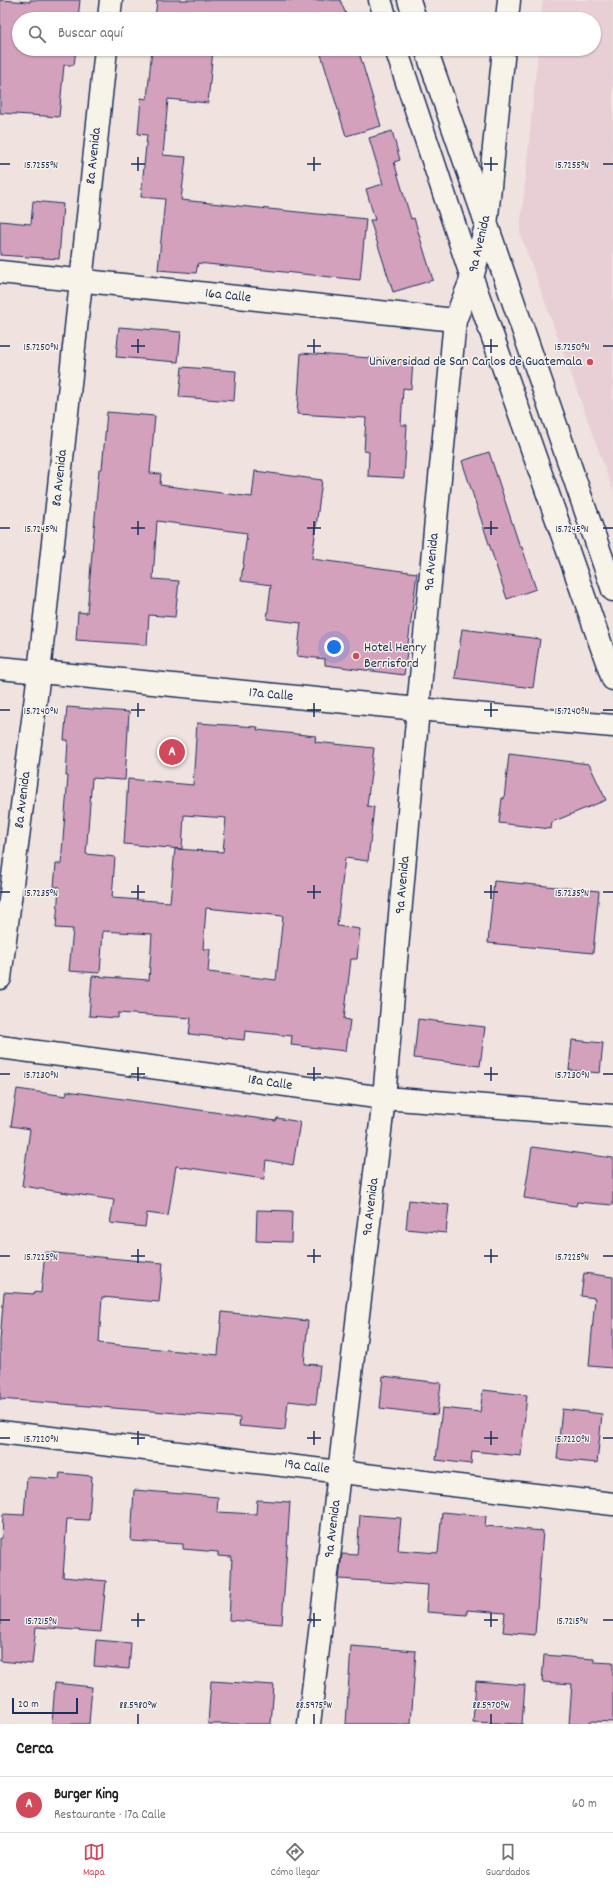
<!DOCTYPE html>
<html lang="es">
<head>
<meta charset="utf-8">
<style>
	body { margin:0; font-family:Dekko,sans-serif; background:#f6f6f6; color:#222 }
	.scale { position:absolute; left:12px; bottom:10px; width:66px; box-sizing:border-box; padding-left:4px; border:2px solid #1b2f5e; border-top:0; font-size:11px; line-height:14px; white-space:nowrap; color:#1b2f5e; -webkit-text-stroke:3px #f7f3e8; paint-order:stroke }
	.you { position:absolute; left:334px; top:647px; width:14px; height:14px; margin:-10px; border:3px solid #fff; border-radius:50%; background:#1a73e8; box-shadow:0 0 0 6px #1a73e833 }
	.badge { display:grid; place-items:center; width:26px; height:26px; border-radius:50%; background:#d1495b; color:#fff; font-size:13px; font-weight:700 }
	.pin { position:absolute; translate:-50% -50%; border:2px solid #fff; box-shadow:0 1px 4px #0006 }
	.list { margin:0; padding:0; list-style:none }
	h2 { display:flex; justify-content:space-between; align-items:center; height:52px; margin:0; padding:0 16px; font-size:17px }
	h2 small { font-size:13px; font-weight:400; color:#767676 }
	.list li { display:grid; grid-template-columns:26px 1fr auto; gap:12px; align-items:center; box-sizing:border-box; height:56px; padding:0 16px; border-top:1px solid #e0e0e0 }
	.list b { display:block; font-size:15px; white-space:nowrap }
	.list p { margin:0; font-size:13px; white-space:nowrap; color:#767676 }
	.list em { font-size:13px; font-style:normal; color:#767676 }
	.icon { flex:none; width:22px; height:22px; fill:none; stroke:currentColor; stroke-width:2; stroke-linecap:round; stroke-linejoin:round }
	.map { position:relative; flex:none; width:613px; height:1724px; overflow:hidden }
	.search { position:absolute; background:#fff; box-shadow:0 1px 3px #0004; left:12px; right:12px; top:12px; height:44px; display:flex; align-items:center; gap:10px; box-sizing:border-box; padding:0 14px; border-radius:22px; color:#767676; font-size:15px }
	.sheet { height:108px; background:#fff }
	nav { display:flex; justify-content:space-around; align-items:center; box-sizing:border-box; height:56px; border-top:1px solid #e0e0e0; background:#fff; font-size:11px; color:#767676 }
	nav a { display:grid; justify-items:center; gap:2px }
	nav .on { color:#d1495b }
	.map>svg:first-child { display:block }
</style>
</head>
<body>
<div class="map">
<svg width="613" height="1724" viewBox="0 0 613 1724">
	<rect width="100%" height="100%" fill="#f0e3df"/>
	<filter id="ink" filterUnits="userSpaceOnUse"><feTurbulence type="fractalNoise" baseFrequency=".025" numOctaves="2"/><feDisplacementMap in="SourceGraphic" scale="8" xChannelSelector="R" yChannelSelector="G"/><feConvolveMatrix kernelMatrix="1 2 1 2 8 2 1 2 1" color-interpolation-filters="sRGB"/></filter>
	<g filter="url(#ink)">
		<polygon fill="#e8cfd5" points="543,0 613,0 613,491 520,233 538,49 594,49 594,19 541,19"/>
		<g fill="#d4a1bd" stroke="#1b2f5e" fill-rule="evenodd">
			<polygon points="0,0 30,2 30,0 80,0 78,19 19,19 19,49 76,49 74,65 64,65 59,117 0,113"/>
			<polygon points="157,0 340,0 348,19 155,19"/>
			<polygon points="152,49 213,49 208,103 168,99 163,155 186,157 181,200 366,219 360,280 198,263 196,273 158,270 165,199 141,197 147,135 138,134 141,98 147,99"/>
			<polygon points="326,49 358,49 381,126 346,136 320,51"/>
			<polygon points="392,131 400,160 394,162 411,219 414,218 433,280 393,292 370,220 375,220 366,189 383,184 369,138"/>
			<polygon points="33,201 63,204 59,259 0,255 0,221 31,224"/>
			<polygon points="119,327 181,332 178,362 116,357"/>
			<polygon points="301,353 413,361 411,389 403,388 401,425 407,425 404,478 368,476 369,452 364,451 366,418 297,414"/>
			<polygon points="182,367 236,371 234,401 179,397"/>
			<polygon points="107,412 155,416 150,473 161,474 160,485 252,497 255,471 322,480 312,559 417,573 404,675 325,665 325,659 297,656 301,623 267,619 271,585 241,581 247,533 157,521 153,579 179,581 175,617 149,615 147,645 76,640 78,612 87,613 99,469 102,469"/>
			<polygon points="489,452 520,547 522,547 536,589 507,599 462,461"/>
			<polygon points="462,629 540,639 533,688 455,678"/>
			<path d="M67 707 129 712 125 780 92 778 86 854 115 857 112 898 170 902 175 849 223 852 226 818 184 815 182 849 124 844 128 779 193 785 197 723 258 727 257 730 316 736 315 742 374 748 367 806 374 807 368 861 345 858 337 926 360 929 357 959H351L344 1019 350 1020 346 1051 291 1045 292 1036 245 1031 244 1040 189 1034 191 1018 118 1013V1018L89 1016 92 976 149 980 152 934 103 931 100 973 69 971 73 929 56 928 59 887H54L56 864H61L68 776H66L68 740H64ZM206 908 283 916 276 980 208 972 210 949H203Z"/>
			<polygon points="509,754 589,764 606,800 552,822 551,829 499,823 502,798 504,799"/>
			<polygon points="494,881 599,891 593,953 488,943"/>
			<polygon points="418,1019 485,1027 480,1066 414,1058"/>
			<polygon points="572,1040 603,1043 600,1073 569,1070"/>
			<polygon points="17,1089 66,1096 67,1091 276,1121 277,1118 300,1122 293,1165 266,1160 264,1179 176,1166 168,1216 147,1213 145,1227 110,1223 114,1200 22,1186 30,1129 11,1126"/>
			<polygon points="532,1147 613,1158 613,1205 577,1202 576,1206 524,1198"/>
			<polygon points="409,1200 449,1205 446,1233 406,1229"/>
			<polygon points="257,1210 292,1211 291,1242 256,1241"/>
			<polygon points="45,1252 163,1263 159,1302 102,1297 99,1343 218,1355 222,1312 308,1321 304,1364 320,1365 316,1404 288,1401 285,1430 239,1426 240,1418 0,1399 0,1341 4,1292 34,1294 34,1292 41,1293"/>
			<polygon points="584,1273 613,1277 613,1368 589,1366 595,1298 581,1296"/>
			<polygon points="383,1376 441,1383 437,1415 380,1408"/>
			<polygon points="483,1390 527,1395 521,1456 472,1451 471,1464 436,1460 442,1408 480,1412"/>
			<polygon points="562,1409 602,1414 597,1463 557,1459"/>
			<polygon points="60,1473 92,1476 89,1520 67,1519 63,1577 106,1581 101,1632 36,1627 32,1664 0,1661 0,1538 2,1538 3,1514 24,1515 27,1477 59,1479"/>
			<polygon points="134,1490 218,1497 217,1512 256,1514 257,1500 290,1502 282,1624 229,1620 232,1557 218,1556 218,1552 183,1549 183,1544 131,1541"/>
			<polygon points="442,1512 486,1516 485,1526 543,1531 535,1635 503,1632 505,1613 467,1610 467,1615 426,1612 428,1585 339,1579 342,1554 357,1555 360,1515 401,1518 398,1550 438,1553"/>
			<polygon points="96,1640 131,1643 129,1669 94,1666"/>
			<polygon points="351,1646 416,1651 411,1724 346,1724"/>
			<polygon points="544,1655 594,1659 594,1662 613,1663 613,1722 590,1721 590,1724 569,1724 572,1684 542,1682"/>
			<polygon points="211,1681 274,1685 271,1724 208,1724"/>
			<polygon points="476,1681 525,1685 522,1724 473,1722"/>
			<polygon points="55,1683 92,1687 89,1724 52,1724"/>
		</g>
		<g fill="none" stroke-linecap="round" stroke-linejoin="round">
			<defs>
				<g id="street">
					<polyline points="109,19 111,0"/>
					<polyline points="507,19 509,0"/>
					<polyline points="0,272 455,320"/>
					<polyline points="0,668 418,709 613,726"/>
					<polyline points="0,978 39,673 106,49"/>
					<polyline points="0,1047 384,1098 613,1116"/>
					<polyline points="0,1432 613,1504"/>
					<polyline points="309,1724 384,1098 418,709 455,320 472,278 486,226 504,49"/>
				</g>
				<g id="secondary">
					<polyline points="380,0 386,19"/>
					<polyline points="409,0 415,19"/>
					<polyline points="396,49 472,278 613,679"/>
					<polyline points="426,49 613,590"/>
				</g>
			</defs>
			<use href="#street" stroke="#1b2f5e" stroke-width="25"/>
			<use href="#secondary" stroke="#1b2f5e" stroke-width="25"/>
			<use href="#street" stroke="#f7f3e8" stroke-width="22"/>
			<use href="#secondary" stroke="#f7f3e8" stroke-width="22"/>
		</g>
	</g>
	<path fill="none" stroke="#1b2f5e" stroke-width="1.5" d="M138 157V171M314 157V171M491 157V171M0 164H10M131 164H145M307 164H321M484 164H498M603 164H613M138 339V353M314 339V353M491 339V353M0 346H10M131 346H145M307 346H321M484 346H498M603 346H613M138 521V535M314 521V535M491 521V535M0 528H10M131 528H145M307 528H321M484 528H498M603 528H613M138 703V717M314 703V717M491 703V717M0 710H10M131 710H145M307 710H321M484 710H498M603 710H613M138 885V899M314 885V899M491 885V899M0 892H10M131 892H145M307 892H321M484 892H498M603 892H613M138 1067V1081M314 1067V1081M491 1067V1081M0 1074H10M131 1074H145M307 1074H321M484 1074H498M603 1074H613M138 1249V1263M314 1249V1263M491 1249V1263M0 1256H10M131 1256H145M307 1256H321M484 1256H498M603 1256H613M138 1431V1445M314 1431V1445M491 1431V1445M0 1438H10M131 1438H145M307 1438H321M484 1438H498M603 1438H613M138 1613V1627M314 1613V1627M491 1613V1627M0 1620H10M131 1620H145M307 1620H321M484 1620H498M603 1620H613M138 1714V1724M314 1714V1724M491 1714V1724"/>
	<g fill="#d1495b" stroke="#f7f3e8" stroke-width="1.5">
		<circle cx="590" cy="362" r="4"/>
		<circle cx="356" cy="656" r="4"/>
	</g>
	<g text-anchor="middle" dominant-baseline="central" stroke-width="3" stroke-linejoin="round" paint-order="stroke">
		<g font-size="14" fill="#1b2f5e" stroke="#f7f3e8">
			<text transform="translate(94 156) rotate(-84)">8a Avenida</text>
			<text transform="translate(480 244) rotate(-77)">9a Avenida</text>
			<text transform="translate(228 296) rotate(6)">16a Calle</text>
			<text transform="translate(60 478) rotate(-84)">8a Avenida</text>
			<text transform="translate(432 562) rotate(-85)">9a Avenida</text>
			<text transform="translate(271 695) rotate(5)">17a Calle</text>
			<text transform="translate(23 800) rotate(-83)">8a Avenida</text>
			<text transform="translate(403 885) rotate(-85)">9a Avenida</text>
			<text transform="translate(270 1083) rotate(8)">18a Calle</text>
			<text transform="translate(371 1207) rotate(-83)">9a Avenida</text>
			<text transform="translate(307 1467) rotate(7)">19a Calle</text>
			<text transform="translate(333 1529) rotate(-83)">9a Avenida</text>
		</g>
		<g font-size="14" fill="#1b2f5e" stroke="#f7f3e8" text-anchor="end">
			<text x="582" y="362">Universidad de San Carlos de Guatemala</text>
			<text x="364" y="648" text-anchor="start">Hotel Henry<tspan x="364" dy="16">Berrisford</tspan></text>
		</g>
	</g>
	<g font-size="10" text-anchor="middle" fill="#1b2f5e" stroke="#f7f3e8" stroke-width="3" stroke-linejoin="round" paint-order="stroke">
		<text x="41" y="168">15.7255°N</text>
		<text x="572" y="168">15.7255°N</text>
		<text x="41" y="350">15.7250°N</text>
		<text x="572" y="350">15.7250°N</text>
		<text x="41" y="532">15.7245°N</text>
		<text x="572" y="532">15.7245°N</text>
		<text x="41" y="714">15.7240°N</text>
		<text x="572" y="714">15.7240°N</text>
		<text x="41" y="896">15.7235°N</text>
		<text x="572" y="896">15.7235°N</text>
		<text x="41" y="1078">15.7230°N</text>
		<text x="572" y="1078">15.7230°N</text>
		<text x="41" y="1260">15.7225°N</text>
		<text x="572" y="1260">15.7225°N</text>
		<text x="41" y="1442">15.7220°N</text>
		<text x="572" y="1442">15.7220°N</text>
		<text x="41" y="1624">15.7215°N</text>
		<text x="572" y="1624">15.7215°N</text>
		<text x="138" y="1708">88.5980°W</text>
		<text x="314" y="1708">88.5975°W</text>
		<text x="491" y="1708">88.5970°W</text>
	</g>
</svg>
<div class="scale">20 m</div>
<div class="you"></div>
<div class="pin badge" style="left:172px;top:752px">A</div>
<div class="search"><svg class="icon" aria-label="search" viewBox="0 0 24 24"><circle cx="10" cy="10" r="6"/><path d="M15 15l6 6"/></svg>Buscar aquí</div>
</div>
<section class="sheet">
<h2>Cerca<small></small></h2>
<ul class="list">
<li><span class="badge">A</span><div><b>Burger King</b><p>Restaurante · 17a Calle</p></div><em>60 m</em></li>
</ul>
</section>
<nav>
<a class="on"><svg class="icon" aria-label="map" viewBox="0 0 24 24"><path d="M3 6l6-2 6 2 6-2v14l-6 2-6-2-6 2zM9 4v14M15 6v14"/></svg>Mapa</a>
<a><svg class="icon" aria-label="directions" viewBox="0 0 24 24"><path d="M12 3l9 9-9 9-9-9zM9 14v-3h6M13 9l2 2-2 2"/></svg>Cómo llegar</a>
<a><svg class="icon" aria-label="saved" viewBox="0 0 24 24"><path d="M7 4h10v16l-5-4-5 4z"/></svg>Guardados</a>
</nav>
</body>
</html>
